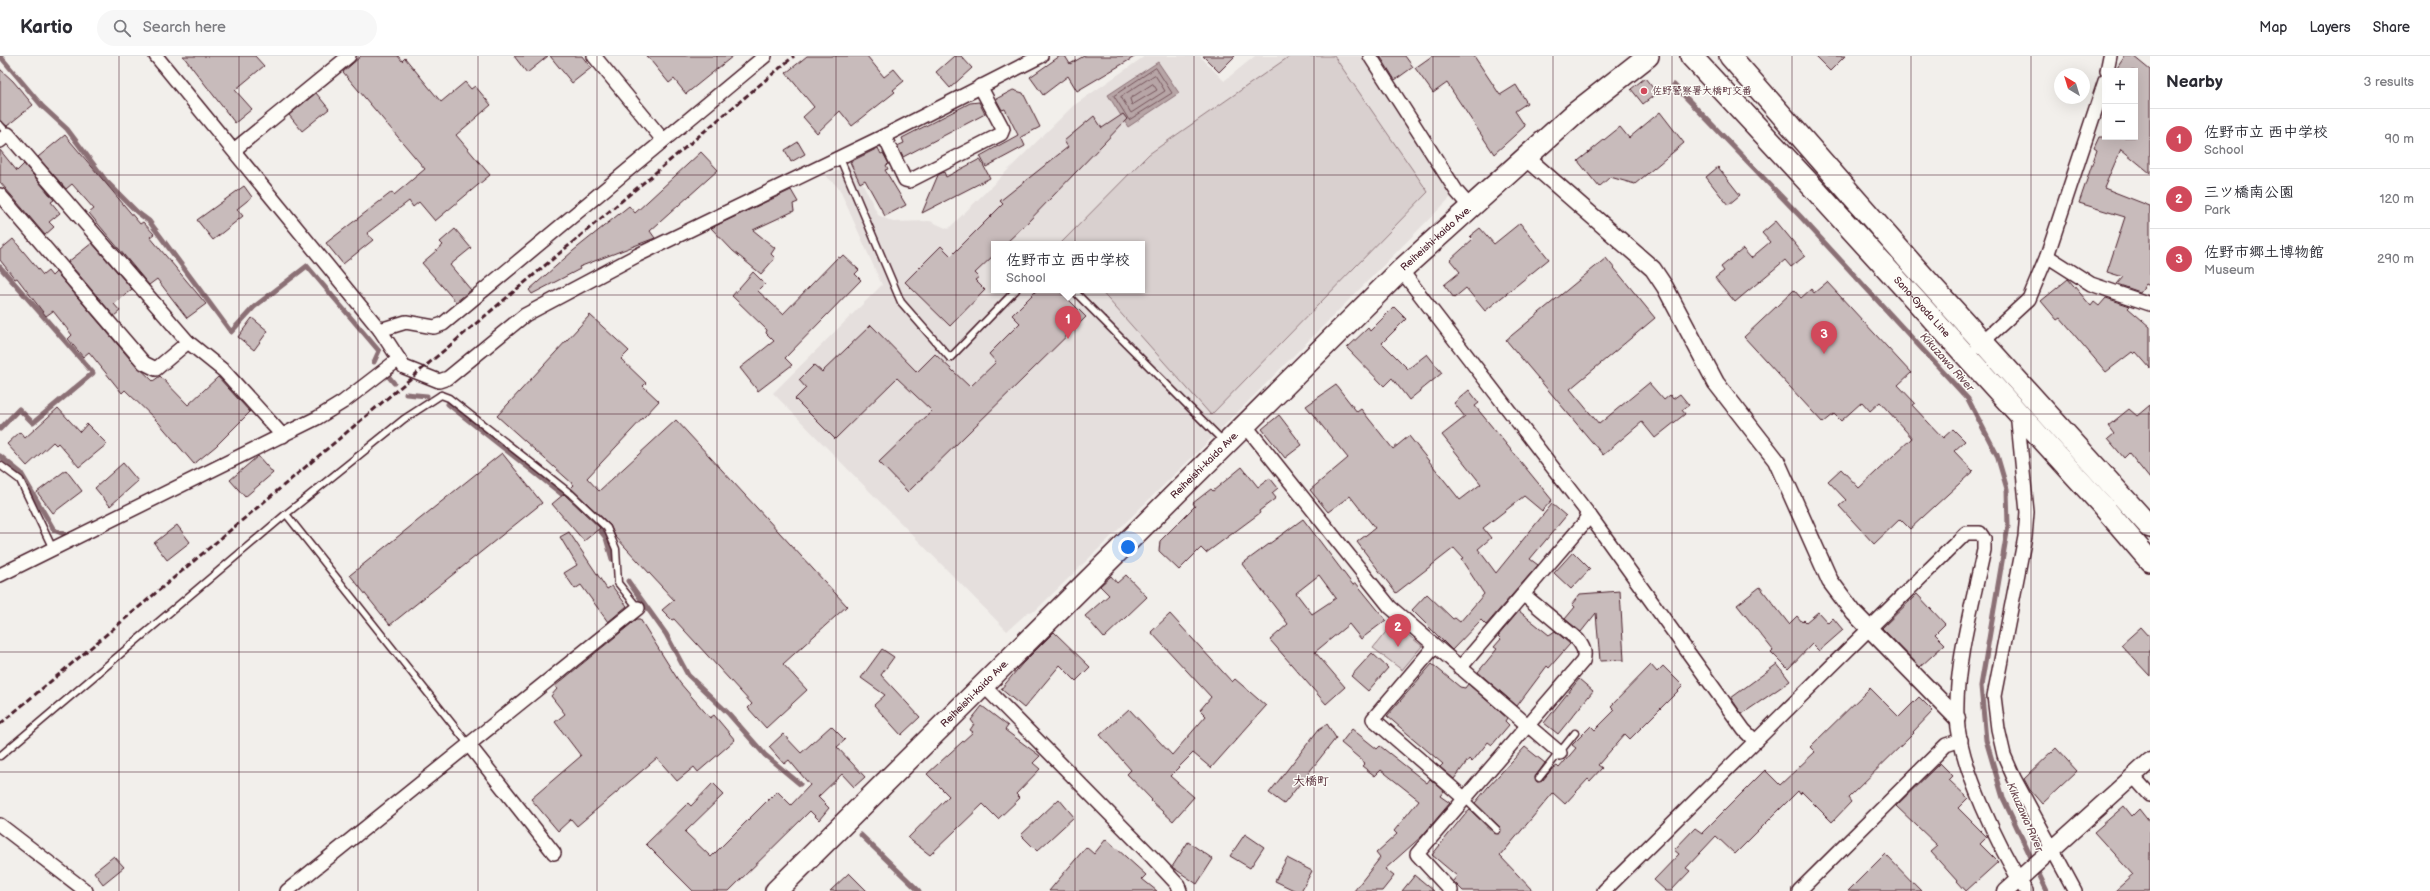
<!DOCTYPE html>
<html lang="en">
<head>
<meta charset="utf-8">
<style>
	body { margin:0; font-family:"Balsamiq Sans","Klee One",sans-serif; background:#f7f7f7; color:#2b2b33 }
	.controls { position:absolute; right:12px; top:12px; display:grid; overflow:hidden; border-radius:0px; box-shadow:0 4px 16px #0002 }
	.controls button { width:36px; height:36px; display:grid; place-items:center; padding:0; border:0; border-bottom:1px solid #e1e1e2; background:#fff; color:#2b2b33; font:20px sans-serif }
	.compass { position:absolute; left:2054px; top:12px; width:36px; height:36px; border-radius:50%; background:#fff; box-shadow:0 4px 16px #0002; rotate:322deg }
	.you { position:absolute; left:1128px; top:491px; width:14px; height:14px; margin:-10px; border:3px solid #fff; border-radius:50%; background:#1a73e8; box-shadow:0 0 0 6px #1a73e833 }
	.badge { display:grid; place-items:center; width:26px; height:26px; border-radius:50%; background:#d1495b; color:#fff; font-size:13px; font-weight:700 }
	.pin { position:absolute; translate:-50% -33px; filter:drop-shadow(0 1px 2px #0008) }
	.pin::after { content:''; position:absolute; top:21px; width:14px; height:12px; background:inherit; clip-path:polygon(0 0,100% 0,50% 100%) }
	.popup { position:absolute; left:991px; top:185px; width:154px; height:52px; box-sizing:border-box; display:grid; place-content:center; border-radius:0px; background:#fff; filter:drop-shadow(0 1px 3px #0005); font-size:13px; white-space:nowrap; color:#7c7c81 }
	.popup b { font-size:15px; color:#2b2b33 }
	.popup::after { content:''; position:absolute; left:50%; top:100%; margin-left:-8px; border:8px solid transparent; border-top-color:#fff }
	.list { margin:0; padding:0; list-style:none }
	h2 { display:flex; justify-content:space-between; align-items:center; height:52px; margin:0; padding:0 16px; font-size:17px }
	h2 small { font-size:13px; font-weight:400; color:#7c7c81 }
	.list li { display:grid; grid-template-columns:26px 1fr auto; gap:12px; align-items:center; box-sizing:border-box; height:60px; padding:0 16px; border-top:1px solid #e1e1e2 }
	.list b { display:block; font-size:15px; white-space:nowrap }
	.list p { margin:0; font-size:13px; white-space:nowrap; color:#7c7c81 }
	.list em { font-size:13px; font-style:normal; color:#7c7c81 }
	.icon { flex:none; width:22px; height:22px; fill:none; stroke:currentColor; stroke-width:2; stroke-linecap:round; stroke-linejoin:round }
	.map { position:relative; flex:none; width:2150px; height:835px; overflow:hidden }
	header { display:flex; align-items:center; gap:24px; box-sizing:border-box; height:56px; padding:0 20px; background:#fff; border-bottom:1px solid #e1e1e2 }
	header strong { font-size:19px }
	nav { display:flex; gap:22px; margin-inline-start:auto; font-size:14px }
	.search { width:280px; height:36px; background:#f7f7f7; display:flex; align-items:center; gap:10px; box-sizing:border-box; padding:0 14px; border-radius:22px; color:#7c7c81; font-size:15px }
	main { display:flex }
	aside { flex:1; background:#fff }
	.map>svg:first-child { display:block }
</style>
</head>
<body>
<header>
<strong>Kartio</strong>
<div class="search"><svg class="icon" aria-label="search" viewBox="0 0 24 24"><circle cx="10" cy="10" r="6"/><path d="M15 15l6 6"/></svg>Search here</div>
<nav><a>Map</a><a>Layers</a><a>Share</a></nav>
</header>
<main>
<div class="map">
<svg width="2150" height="835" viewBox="0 0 2150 835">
	<rect width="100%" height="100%" fill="#f2efeb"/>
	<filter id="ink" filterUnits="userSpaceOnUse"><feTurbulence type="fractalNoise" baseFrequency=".025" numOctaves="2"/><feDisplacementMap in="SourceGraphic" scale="8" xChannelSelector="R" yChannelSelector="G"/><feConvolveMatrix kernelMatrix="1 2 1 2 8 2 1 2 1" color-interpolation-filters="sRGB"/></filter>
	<g filter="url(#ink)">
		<path fill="#e5dfdd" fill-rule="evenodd" d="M1145 0H1200L1224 25 1255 0H1363L1453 139 1216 378 1035 555 1028 556 1007 575 773 337 882 229 839 132 826 120 853 107 878 159 893 166 930 165 948 173 1073 50ZM994 188H1142V234H994Z"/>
		<g fill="#d9d0cf" stroke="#92787d">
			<polygon points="1290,0 1334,0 1428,136 1211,359 1100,234 1142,234 1142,188 1060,188 1149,98"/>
			<polygon points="1393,567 1422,590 1402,614 1373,592"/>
		</g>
		<polygon fill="#b7a5a6" stroke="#8b6f75" points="1158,6 1179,37 1128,71 1108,39"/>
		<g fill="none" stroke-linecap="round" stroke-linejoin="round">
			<g stroke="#76555c" stroke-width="1">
				<polygon points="1156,12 1172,37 1129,64 1114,40"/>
				<polygon points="1155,19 1165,35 1131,57 1121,41"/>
				<polygon points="1153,28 1157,34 1132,49 1130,43"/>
			</g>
			<g stroke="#8b6f75" stroke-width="5">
				<polyline points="0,0 42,50 67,73 106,125 137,156 149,165 231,276 254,251 307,210 379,295 374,306"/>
				<polyline points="1674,29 1800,160 1968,343 1997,399 2007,433 2008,470 1981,630 1986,684 2003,742 2047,835"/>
				<polyline points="0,211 93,317 33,367 19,353 0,373"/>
				<polyline points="389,321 394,327"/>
				<polyline points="406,338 427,340"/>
				<polyline points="448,348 568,443"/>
				<polyline points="0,400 21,417 54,474 64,478"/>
				<polyline points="596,469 606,482 612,503"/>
				<polyline points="628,525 666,578 688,619 729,658 765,699 800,728"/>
				<polyline points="861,779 919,835"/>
			</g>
		</g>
		<g fill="#c8bbbb" stroke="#4a1f2b" fill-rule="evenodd">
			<polygon points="183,0 255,0 264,10 235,34 252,53 235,67"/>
			<polygon points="361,0 398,0 402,5 405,2 441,46 465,26 471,33 475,30 491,49 456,79 490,119 435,165 419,146 413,151 409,145 367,177 373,184 343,208 326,187 392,136 394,139 425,113 343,16"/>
			<polygon points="514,0 548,0 527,17"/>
			<polygon points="550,0 582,0 591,12 572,27"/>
			<polygon points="647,0 733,0 686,38 674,23 669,27"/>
			<polygon points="807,0 867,0 884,21 894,13 904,25 893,34 895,36 852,70 840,55 817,77 803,61 814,51 786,17"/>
			<polygon points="954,0 961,0 972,12 950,32 936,16"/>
			<polygon points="1060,0 1065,0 1070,8 1084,0 1136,0 1077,35 1068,20 1043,39 1030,21"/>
			<polygon points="1203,0 1235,0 1219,16"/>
			<polygon points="1380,0 1405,0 1413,11 1395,24"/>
			<polygon points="1432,0 1474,0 1500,39 1516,29 1527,47 1515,55 1525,70 1494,98 1447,27 1433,37 1415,12"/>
			<polygon points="1815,0 1845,0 1830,15"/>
			<polygon points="2125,0 2133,0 2150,14 2150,117 2121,93 2104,132 2150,150 2150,230 2146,228 2140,236 2117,228 2123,221 2107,216 2125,161 2079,147 2097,94 2094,92 2099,81 2135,81 2135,15 2115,15"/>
			<polygon points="0,13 13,25 33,49 7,70 0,65"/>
			<polygon points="1645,22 1657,37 1643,48 1631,33"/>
			<polygon points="1013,34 1023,37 1040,71 1021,81 1025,90 986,111 980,100 1018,79 1005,53 1002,54 996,43"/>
			<polygon points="316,37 329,53 302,75 289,59"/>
			<polygon points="979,46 985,58 903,101 897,90 904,87 902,82 970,47"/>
			<polygon points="1660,56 1684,87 1635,128 1610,121 1599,131 1578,105 1620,71 1629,82"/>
			<polygon points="1123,58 1127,63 1026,168 1005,188 994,188 994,199 975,217 979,221 975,224 985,234 950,270 905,226 941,190 951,200 1003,148 1000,145 1068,91 1064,85 1094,60 1102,72"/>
			<polygon points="65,79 140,168 143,166 154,178 150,181 206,248 187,262 157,223 149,229 89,157 94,153 72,128 66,133 38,101"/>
			<polygon points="798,86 805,98 791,106 785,94"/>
			<polygon points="878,92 881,98 883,97 889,108 886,109 888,113 885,114 906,149 885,160 865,124 860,127 850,106"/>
			<polygon points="0,94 17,115 24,108 54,144 51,146 60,157 49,166 54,171 45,179 0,126"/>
			<polygon points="701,96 718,114 650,175 655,182 579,211 580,213 532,238 529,234 573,195 629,150 635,157"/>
			<polygon points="980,103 990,122 922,157 938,119 944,116 946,121"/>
			<polygon points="1718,111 1740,139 1728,149 1706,121"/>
			<polygon points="244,130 252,141 237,153 243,160 213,184 197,164"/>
			<polygon points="791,134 798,146 793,148 794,155 753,174 775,192 771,198 775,202 761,218 733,195 711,172"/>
			<polygon points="1776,165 1805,200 1791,211 1785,204 1735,246 1715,222 1724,215 1721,211 1743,193 1751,202 1770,186 1762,177"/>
			<polygon points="1520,167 1549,203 1485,255 1466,232 1454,242 1444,229 1460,216 1450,204 1473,183 1470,180 1480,172 1494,188"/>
			<polygon points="455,173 471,192 450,209 471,234 456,246 422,207 443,189 440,186"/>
			<polygon points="13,183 43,219 48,215 52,220 56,216 130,303 153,325 160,320 188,349 218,321 250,356 216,390 194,408 159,367 125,334 122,337 89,296 83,301 68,283 72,279 53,255 46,260 17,222 15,223 0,204 0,194"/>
			<polygon points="92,187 132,233 114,248 120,255 114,260 68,206"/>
			<polygon points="843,199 859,214 855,218 861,224 785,302 792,309 758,335 740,312 774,285 766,277 767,274 732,240 753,216 765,228 758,235 783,258 838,201 840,202"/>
			<polygon points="1606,202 1655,262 1570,333 1599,368 1649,327 1664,344 1670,339 1673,343 1680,338 1689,349 1682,354 1685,358 1655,382 1642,366 1603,399 1506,284"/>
			<polygon points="2068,223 2091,250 2094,246 2099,250 2106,242 2130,250 2128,252 2150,271 2150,312 2136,296 2134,298 2132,296 2106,316 2060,262 2057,264 2041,245"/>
			<polygon points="1827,226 1911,317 1898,329 1915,347 1912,349 1943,382 1953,373 1965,385 1954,395 1973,415 1910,473 1900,463 1874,488 1839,450 1846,444 1828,425 1841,413 1859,432 1912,382 1880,346 1870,355 1862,346 1841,365 1834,358 1823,367 1744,281 1794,234 1801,242 1811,233 1814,237"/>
			<polygon points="1037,234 1059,234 1086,261 908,436 879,406 932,355 897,322 835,383 795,343 806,332 799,324 814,309 822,316 871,269 917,316 935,298 970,331 996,306 989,298 1020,267 1012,259"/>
			<polygon points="1394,251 1406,263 1382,287 1408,313 1427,298 1442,317 1409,344 1392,322 1384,330 1347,292 1368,272 1370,275"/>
			<polygon points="590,259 629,295 621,303 646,327 643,330 659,345 587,422 599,435 676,364 847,550 783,608 807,634 766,672 748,652 752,648 674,563 672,564 662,554 674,544 615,480 610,469 571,432 574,429 497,360"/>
			<polygon points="252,262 268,275 254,294 238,281"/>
			<polygon points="1336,329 1357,356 1361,353 1393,393 1409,380 1460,444 1481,428 1442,379 1465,361 1454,347 1469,334 1479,347 1475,350 1552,444 1542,455 1524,440 1483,472 1491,482 1478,493 1496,517 1552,448 1566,460 1530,503 1538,509 1486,569 1481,564 1452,594 1412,554 1427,538 1453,563 1455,562 1460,566 1484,538 1461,503 1463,502 1454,492 1396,537 1357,486 1375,472 1350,440 1328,456 1310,434 1348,402 1306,350"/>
			<polygon points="2150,349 2150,423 2129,397 2124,402 2108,383 2114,378 2108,370 2129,353 2137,360"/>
			<polygon points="58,352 80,376 87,368 107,388 79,411 58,387 56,389 53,386 27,410 7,388 20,376 25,382"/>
			<polygon points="1279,359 1302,389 1285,402 1262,373"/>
			<polygon points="502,397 542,447 390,569 350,519"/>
			<polygon points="258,400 273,417 245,441 230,424"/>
			<polygon points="123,407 138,425 110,450 95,432"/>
			<polygon points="1242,411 1258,431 1270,422 1278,432 1272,437 1276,442 1259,455 1260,457 1206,497 1201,492 1179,514 1159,495 1160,485 1195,450 1193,447 1211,433 1213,435"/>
			<polygon points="66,414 82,435 53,457 37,436"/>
			<polygon points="564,438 600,472 584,485 552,448"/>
			<path d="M1303 463 1353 529 1356 527 1386 564 1361 583 1349 568 1315 596 1345 631 1326 648 1270 584 1288 568 1242 508ZM1319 519 1336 542 1312 558 1296 537Z"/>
			<polygon points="177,469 190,486 167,504 154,487"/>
			<polygon points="569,476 607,533 612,530 627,550 608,566 581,529 575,533 564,517 577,509 560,481"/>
			<polygon points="1573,496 1590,513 1571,533 1554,517"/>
			<polygon points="1126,519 1147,541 1104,582 1085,560 1109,539 1100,530 1111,520 1117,527"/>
			<polygon points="1760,531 1789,568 1797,560 1802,566 1804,564 1806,566 1818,556 1828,567 1833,562 1843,574 1819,595 1812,588 1788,613 1771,596 1773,594 1737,549"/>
			<polygon points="1620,535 1624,604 1600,605 1596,557 1581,576 1565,563 1575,551 1572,548 1580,538"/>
			<polygon points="1917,538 1945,568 1935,578 1945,588 1920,611 1882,572"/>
			<polygon points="1519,555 1549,579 1555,575 1570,588 1549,612 1547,610 1517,650 1478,616 1497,593 1494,591 1501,583 1498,580"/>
			<polygon points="1170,558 1232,626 1235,623 1266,650 1211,712 1193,697 1170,720 1194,741 1173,765 1151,745 1152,744 1127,718 1131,714 1100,679 1129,653 1172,699 1206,660 1200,654 1211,641 1151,576"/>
			<polygon points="637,563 640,563 680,627 710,662 714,659 735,684 698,716 694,711 677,725 657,702 577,770 571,763 558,775 531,743 581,700 555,666 565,658 551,640 557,633 555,630"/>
			<polygon points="2141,571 2150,581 2150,620 2121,589"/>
			<polygon points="1054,576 1090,611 1076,625 1060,609 1024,652 1001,633 1022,608"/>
			<polygon points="882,593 894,601 881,619 920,661 901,679 874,649 885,639 861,622"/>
			<polygon points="1372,597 1388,612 1368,635 1351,620"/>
			<polygon points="1432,608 1460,631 1465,632 1468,628 1507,662 1505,665 1509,669 1492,689 1488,686 1472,706 1469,703 1454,723 1440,711 1443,708 1387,660"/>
			<polygon points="1777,608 1790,625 1742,658 1731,642"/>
			<polygon points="1651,609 1657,616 1663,610 1683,630 1630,683 1625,678 1598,709 1602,712 1590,725 1588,723 1565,748 1553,737 1500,800 1533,835 1463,835 1453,825 1457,820 1432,799 1464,759 1470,754 1494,777 1500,777 1500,771 1475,747 1488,731 1525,691 1545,707 1535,721 1537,726 1542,725 1552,713 1557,710 1559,712 1576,692 1572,689 1591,670 1595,674 1615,654 1611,650"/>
			<polygon points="1579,623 1593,635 1558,678 1544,667"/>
			<polygon points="1870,632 1899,661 1919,641 1933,655 1913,676 1914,677 1848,742 1851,746 1832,766 1802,736 1800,738 1798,735 1735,798 1716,780 1686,812 1690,815 1671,835 1666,835 1654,824 1679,798 1674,794 1695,772 1702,777 1765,714 1780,729 1815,696 1810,691"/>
			<polygon points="982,650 1008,670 1005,674 1040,700 1033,707 1040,713 1016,738 1020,742 998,763 983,748 930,799 908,782 949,740 927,718 973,676 970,674 974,668 971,664"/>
			<polygon points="1327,668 1336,682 1284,748 1269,737 1319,673"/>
			<polygon points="831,670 845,684 837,691 865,721 854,731 842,718 818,741 829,752 819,764 810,755 729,835 693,835 646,788 688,747 691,750 713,727 724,738 685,776 711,801 777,735 791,749 810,729 789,704 784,708 769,691 783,678 801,697"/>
			<polygon points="1352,673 1377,693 1380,690 1427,727 1430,723 1444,735 1440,740 1450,747 1422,780 1385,813 1394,820 1382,835 1354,835 1380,802 1376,797 1397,778 1394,775 1419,744 1381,714 1375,720 1362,710 1365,707 1341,687"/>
			<polygon points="2056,692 2077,715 2042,748 2030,734 2024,723"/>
			<polygon points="1940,707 1953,720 1949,724 1968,742 1958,752 1987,781 1980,788 1998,806 1966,835 1931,796 1938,790 1896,750"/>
			<polygon points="1059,743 1074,761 1037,795 1021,779"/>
			<polygon points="2124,750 2132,760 2139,753 2150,767 2150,835 2115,835 2133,819 2094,776"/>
			<polygon points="1245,778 1264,791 1250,812 1230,800"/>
			<polygon points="1106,783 1146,819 1142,823 1157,835 1049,835 1086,791 1094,798"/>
			<polygon points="1188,786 1213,803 1197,828 1172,811"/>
			<polygon points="1885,798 1921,835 1848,835"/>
			<polygon points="114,800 124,811 103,828 94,816"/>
			<polygon points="1287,802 1312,815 1301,835 1296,835 1275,825"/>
			<polygon points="849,817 867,835 830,835"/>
			<polygon points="1415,819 1434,835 1402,835"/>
		</g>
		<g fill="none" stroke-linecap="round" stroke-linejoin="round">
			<defs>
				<g id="service">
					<polyline points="0,69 8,78"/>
					<polyline points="839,100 901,246 950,302 1016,234"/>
					<polyline points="1073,234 1224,386"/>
					<polyline points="441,339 449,342 571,438 607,472 616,493 618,527 638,552"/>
					<polyline points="0,409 20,424 53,493"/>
					<polyline points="286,458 469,689"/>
					<polyline points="0,700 286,458 404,363 441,339"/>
					<polyline points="1539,722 1575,677"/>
					<polyline points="1465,743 1497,774"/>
				</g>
				<g id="minor">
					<polyline points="156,0 380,274 404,311 439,325 448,322 525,259 638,199 884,80 1041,0"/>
					<polyline points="594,0 663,84"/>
					<polyline points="1370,0 1457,136 1470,151"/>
					<polyline points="2107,15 2110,0"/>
					<polyline points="884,80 905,124 909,125 1001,78 1003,73 980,30"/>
					<polyline points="0,85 8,78 188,286 224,315 283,380"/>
					<polyline points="234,94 349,0"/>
					<polyline points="0,139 144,307 156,313 188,286"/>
					<polyline points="2047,200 2091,228 2150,248"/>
					<polyline points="1401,214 1590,460 1744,674 1755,685"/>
					<polyline points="380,274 406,266 434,271 443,268 765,0"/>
					<polyline points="1978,290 2029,243 2047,200 2105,25"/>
					<polyline points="2017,356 2027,456 2025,481 1994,640 1998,673 2004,699 2014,722 2075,835"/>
					<polyline points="1245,369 1390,551 1560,697"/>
					<polyline points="0,519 317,362 343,346 399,303"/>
					<polyline points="1435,590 1373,663 1465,743"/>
					<polyline points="1460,612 1590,460"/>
					<polyline points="983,629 1152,801 1178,829 1180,835"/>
					<polyline points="469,689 554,797"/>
					<polyline points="2133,720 2150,739"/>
					<polyline points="0,769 86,835"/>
					<polyline points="287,835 638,552"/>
					<path d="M1451 835 1417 798 1583 605C1586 596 1583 591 1578 584L1524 539"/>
					<path d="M1604 835 1966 477H1980L1984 483V494C1973 545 1955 609 1957 661 1959 709 2000 794 2026 835"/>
					<polyline points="1799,835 1946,689 1961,684"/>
				</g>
				<g id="tertiary">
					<polyline points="1525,101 1653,213 1665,231 1716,327 1776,404 1830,525 1854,557 1957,662"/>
					<polyline points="2006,835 2150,705"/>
				</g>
				<g id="primary">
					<path id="s1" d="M1691 0 1809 127 2101 448 2150 505"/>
					<polyline points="1730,0 1912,208 2150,471"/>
					<path id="s2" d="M776 835 1401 214 1574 58 1648 0"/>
				</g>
			</defs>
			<use href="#service" stroke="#4a1f2b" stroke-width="9"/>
			<use href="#minor" stroke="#4a1f2b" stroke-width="16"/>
			<use href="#tertiary" stroke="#4a1f2b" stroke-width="19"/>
			<use href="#primary" stroke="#4a1f2b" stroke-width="24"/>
			<use href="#service" stroke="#fdfcf7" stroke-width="6"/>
			<use href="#minor" stroke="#fdfcf7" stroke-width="13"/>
			<use href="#tertiary" stroke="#fdfcf7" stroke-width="16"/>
			<use href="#primary" stroke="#fdfcf7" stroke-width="21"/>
			<polyline stroke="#4a1f2b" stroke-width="3" stroke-dasharray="6 3" stroke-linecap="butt" points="0,668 794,0"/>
		</g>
	</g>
	<path fill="none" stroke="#4a1f2b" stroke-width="1" stroke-opacity="0.55" d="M119 0V835M239 0V835M358 0V835M478 0V835M597 0V835M717 0V835M836 0V835M956 0V835M1075 0V835M1194 0V835M1314 0V835M1433 0V835M1553 0V835M1672 0V835M1792 0V835M1911 0V835M2031 0V835M0 119H2150M0 239H2150M0 358H2150M0 477H2150M0 596H2150M0 716H2150"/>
	<circle fill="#d1495b" stroke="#fdfcf7" stroke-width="1.5" cx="1644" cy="35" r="4"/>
	<g text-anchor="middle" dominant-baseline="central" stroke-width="3" stroke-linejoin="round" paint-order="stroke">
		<g font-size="10" font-weight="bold" fill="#4a1f2b" stroke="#fdfcf7" text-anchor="start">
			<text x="1652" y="35">佐野警察署大橋町交番</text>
		</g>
		<g font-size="10" fill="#4a1f2b" stroke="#fdfcf7">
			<text stroke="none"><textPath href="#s2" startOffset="928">Reiheishi-kaido Ave.</textPath></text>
			<text stroke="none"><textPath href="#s1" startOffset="341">Sano-Gyoda Line</textPath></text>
			<text stroke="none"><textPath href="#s2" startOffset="604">Reiheishi-kaido Ave.</textPath></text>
			<text stroke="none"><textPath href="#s2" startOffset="280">Reiheishi-kaido Ave.</textPath></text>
		</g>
		<g font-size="11" font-style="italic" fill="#704e56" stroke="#fdfcf7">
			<text transform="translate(1947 306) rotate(48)">Kikuzawa River</text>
			<text transform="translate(2025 761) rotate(66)">Kikuzawa River</text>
		</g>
		<g font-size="12" font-weight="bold" fill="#4a1f2b" stroke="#fdfcf7">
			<text x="1311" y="725">大橋町</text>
		</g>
	</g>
</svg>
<div class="controls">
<button>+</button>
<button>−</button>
</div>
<svg class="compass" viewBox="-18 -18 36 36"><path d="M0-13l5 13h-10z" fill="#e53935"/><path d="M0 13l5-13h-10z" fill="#7c7c81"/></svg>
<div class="you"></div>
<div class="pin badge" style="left:1068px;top:283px">1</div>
<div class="popup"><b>佐野市立 西中学校</b>School</div>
<div class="pin badge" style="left:1398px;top:591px">2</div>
<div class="pin badge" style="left:1824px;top:298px">3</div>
</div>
<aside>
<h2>Nearby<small>3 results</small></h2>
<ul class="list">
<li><span class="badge">1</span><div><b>佐野市立 西中学校</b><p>School</p></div><em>90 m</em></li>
<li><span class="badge">2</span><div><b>三ツ橋南公園</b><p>Park</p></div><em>120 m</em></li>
<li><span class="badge">3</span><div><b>佐野市郷土博物館</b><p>Museum</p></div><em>290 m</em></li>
</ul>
</aside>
</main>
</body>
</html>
